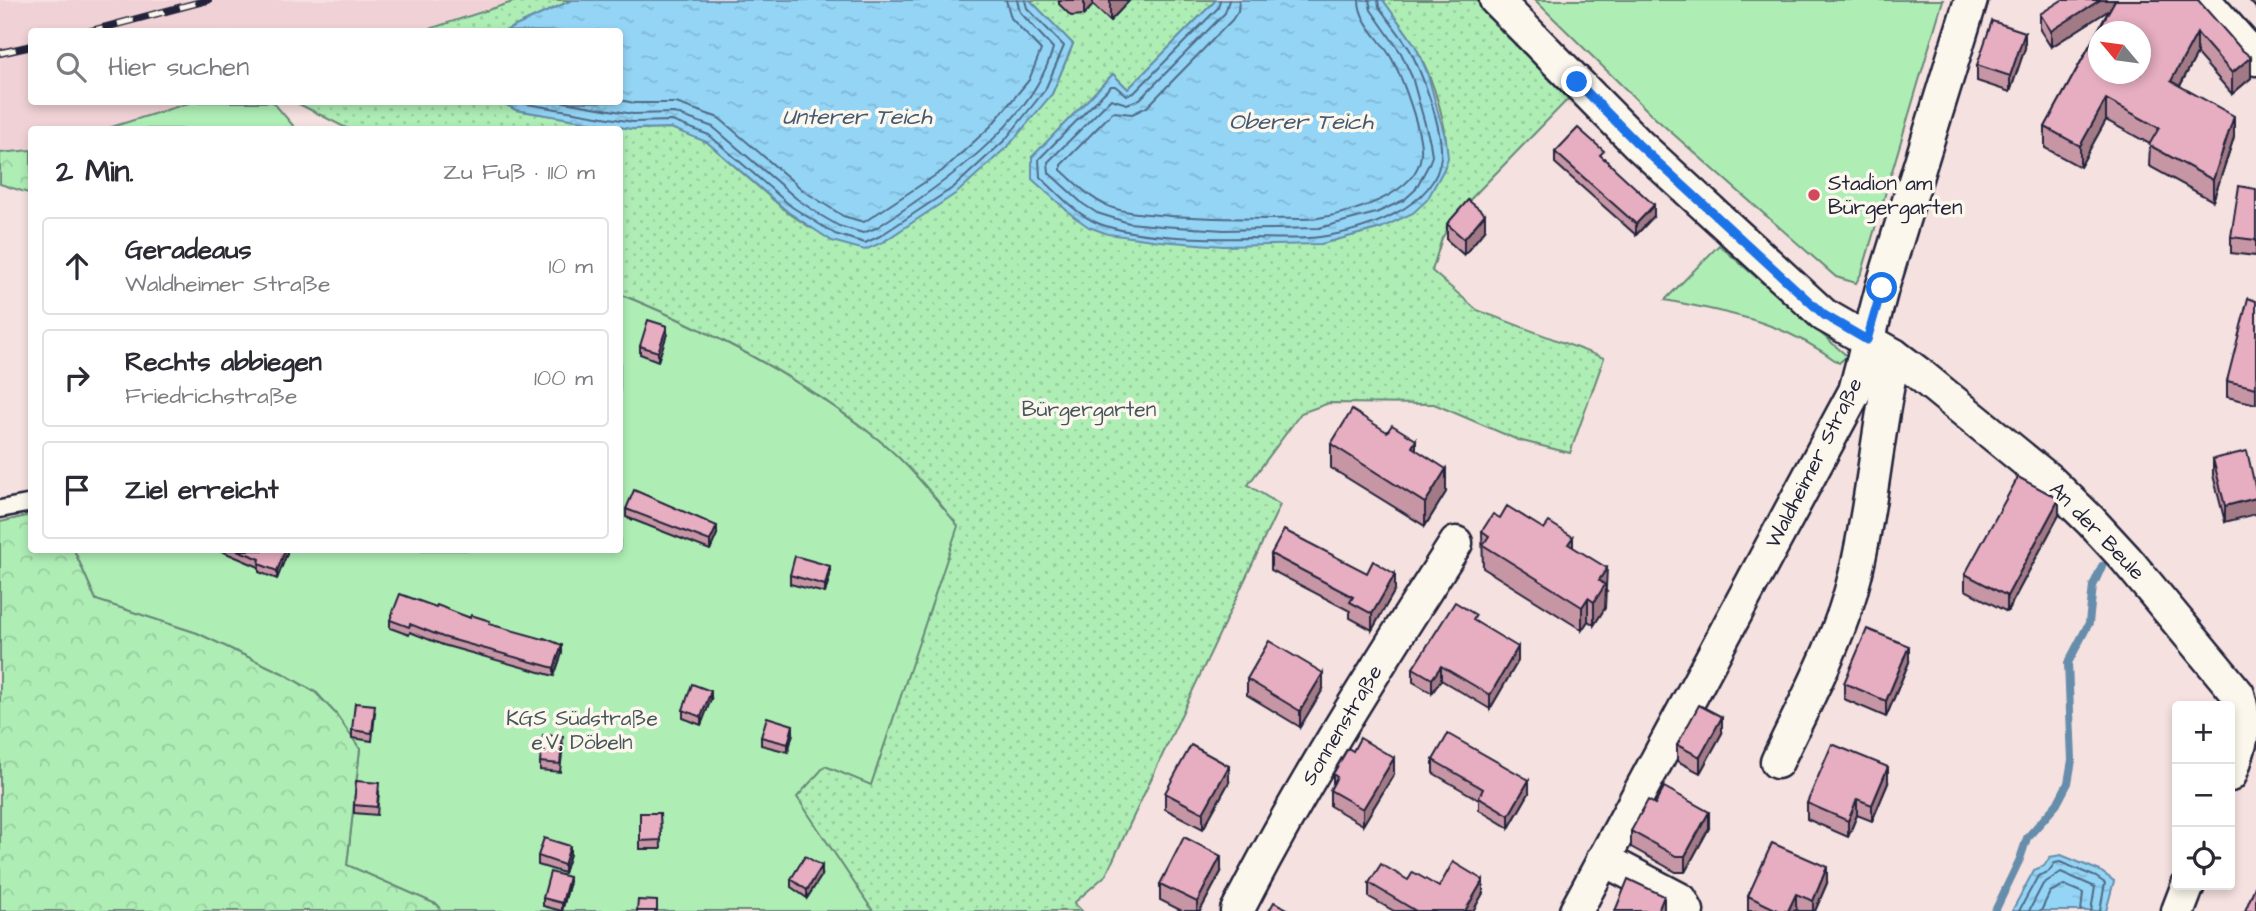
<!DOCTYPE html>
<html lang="de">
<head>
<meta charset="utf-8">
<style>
	body { margin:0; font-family:"Architects Daughter",sans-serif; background:#f7f7f7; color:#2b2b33 }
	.controls { position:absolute; right:21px; bottom:21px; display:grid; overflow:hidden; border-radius:7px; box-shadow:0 4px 10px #0003 }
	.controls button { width:63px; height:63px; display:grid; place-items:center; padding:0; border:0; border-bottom:2px solid #e1e1e2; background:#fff; color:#2b2b33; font:35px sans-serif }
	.compass { position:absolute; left:2088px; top:21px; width:63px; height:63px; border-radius:50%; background:#fff; box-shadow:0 4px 10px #0003; rotate:299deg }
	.stop { position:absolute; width:21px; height:21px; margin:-16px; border:5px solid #1a73e8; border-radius:50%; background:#fff }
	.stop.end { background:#1a73e8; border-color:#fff; box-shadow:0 2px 7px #0008 }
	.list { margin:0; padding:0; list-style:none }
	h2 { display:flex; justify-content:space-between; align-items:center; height:91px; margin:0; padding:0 28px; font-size:30px }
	h2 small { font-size:23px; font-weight:400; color:#7c7c81 }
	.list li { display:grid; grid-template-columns:46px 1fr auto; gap:21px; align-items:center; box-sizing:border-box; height:98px; margin:0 14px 14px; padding:0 14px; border:2px solid #e1e1e2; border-radius:7px }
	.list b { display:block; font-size:26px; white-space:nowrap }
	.list p { margin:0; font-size:23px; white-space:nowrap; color:#7c7c81 }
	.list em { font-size:23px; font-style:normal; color:#7c7c81 }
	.icon { flex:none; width:38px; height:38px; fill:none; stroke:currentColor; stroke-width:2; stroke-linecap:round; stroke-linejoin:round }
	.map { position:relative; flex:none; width:2256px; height:911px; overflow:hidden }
	.search { position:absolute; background:#fff; box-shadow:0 4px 10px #0003; left:28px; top:28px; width:595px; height:77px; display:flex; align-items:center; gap:18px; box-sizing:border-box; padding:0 24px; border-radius:7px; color:#7c7c81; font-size:26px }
	.panel { position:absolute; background:#fff; box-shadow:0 4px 10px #0003; left:28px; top:126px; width:595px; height:427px; border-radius:7px }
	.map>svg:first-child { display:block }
</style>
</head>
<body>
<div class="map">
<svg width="2256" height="911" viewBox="0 0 2256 911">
	<defs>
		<pattern id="forest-crowns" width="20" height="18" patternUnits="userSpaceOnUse" patternTransform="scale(1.75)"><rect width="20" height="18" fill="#aeeeb5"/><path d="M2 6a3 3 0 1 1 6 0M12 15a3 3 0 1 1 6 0" fill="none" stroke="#95cc9d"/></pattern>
		<pattern id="park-dots" width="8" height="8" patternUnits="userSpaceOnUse" patternTransform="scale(1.75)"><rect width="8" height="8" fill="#aeeeb5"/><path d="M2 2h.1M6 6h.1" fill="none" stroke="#95cc9d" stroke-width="1.8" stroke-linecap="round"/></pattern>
		<pattern id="water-ripples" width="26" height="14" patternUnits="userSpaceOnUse" patternTransform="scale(1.75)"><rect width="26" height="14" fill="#94d5f6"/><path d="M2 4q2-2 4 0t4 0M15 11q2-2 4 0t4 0" fill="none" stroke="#7fb7d4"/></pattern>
	</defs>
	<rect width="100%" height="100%" fill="#f5e1df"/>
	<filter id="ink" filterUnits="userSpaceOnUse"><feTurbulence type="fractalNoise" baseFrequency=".0143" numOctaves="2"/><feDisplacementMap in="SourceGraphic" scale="14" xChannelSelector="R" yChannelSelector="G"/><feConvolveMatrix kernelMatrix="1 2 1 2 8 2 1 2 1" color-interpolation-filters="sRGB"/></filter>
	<g filter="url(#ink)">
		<polygon fill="#f0d2d6" points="0,0 519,0 420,31 32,32 32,102 190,102 101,129 32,130 31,150 0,153"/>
		<g fill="#aeeeb5" stroke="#688878" stroke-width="2">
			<polygon points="1535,0 1943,0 1862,272 1856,283 1836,277 1655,118"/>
			<polygon points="192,102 273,102 296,129 105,129"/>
			<path d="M1719 245 1847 356 1839 363C1782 321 1731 313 1665 300Z"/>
			<path d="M620 294C711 331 801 378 879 440 909 464 934 497 959 526L871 786 798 797 873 911H440L438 905 347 865 360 749 336 714 317 693 282 673 197 633 96 600 74 550H620Z"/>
		</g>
		<g fill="url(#forest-crowns)" stroke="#688878" stroke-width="2">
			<polygon points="31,150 31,194 0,184 0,153"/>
			<polygon points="31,515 32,550 74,550 96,600 197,633 282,673 316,693 336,714 360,749 347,865 438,905 440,911 0,911 0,522"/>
		</g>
		<g fill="url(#park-dots)" stroke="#688878" stroke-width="2">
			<polygon points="519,0 572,0 505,31 420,32"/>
			<path d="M1030 0H1216L1128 89 1113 74 1032 157 1321 244 1381 228 1444 169C1454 137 1431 73 1414 44 1405 29 1393 15 1383 0H1479L1572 95 1460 210 1442 238 1432 271 1477 310 1604 358 1570 453 1518 440 1434 404 1329 403 1301 413 1248 485 1280 505 1106 875 1074 903 1082 911H873L797 797 825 766 871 785 958 526C934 496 909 464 879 440 801 378 712 331 620 294V130L348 129 295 102H501L516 110 632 129 671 128 707 142 787 212 811 228 883 242 931 209 1052 94 1073 44Z"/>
		</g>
		<g fill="url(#water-ripples)" stroke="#668dab" stroke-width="2">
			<polygon points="572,0 1030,0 1073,44 1052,94 1010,144 958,192 883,242 865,250 832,241 788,212 707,142 671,128 632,129 516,110 501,102 620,102 620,32 505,31"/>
			<polygon points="1216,0 1383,0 1415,45 1427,72 1446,140 1448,158 1444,169 1427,200 1413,213 1381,228 1321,244 1223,246 1160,241 1108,234 1089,227 1073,216 1032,179 1032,157 1113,74 1128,89"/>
			<polygon points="2061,855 2100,871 2114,881 2106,911 2012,911 2034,870 2044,866 2050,857"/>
		</g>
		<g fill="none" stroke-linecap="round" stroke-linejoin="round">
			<g stroke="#506a86" stroke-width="2">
				<path d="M1220 0 1218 8 1134 93 1126 95 1115 86H1111L1039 159 1040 177C1057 192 1073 211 1093 221 1127 238 1207 239 1246 238 1270 238 1296 240 1320 237 1363 231 1436 208 1441 157 1443 128 1423 76 1410 50 1401 35 1389 21 1379 7L1378 0"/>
				<polyline points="1229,0 1225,13 1140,99 1127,104 1111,99 1048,162 1049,173 1083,204 1097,213 1129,223 1161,226 1224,230 1319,228 1376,213 1404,200 1415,190 1429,164 1432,156 1430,142 1412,77 1401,53 1371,10 1369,0"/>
				<path d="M1239 0 1238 11 1232 20 1147 107 1132 114 1113 112 1061 165V170C1078 185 1094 203 1116 209 1133 214 1152 214 1169 216 1203 218 1236 219 1270 219 1286 218 1303 220 1318 218 1351 213 1417 195 1421 155 1423 134 1403 79 1392 59 1382 40 1359 23 1359 0"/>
				<polyline points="620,100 634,103 676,103 719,118 804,191 843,216 864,222 942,171 990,127 1029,80 1041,50 1011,18 1006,0"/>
				<polyline points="515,102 633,122 672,121 709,135 792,207 835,234 865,243 880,236 954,187 1005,140 1045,90 1064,46 1027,8 1025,0"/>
				<path d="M564 102 633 114 674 113 713 127 797 199 820 215 839 226 863 233 876 228C938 188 1033 123 1053 48L1020 12 1017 0"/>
				<polyline points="2019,911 2038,876 2048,872 2055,863 2060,862 2096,877 2105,883 2100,911"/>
				<polyline points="2029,911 2043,884 2061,872 2095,887 2091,911"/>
				<polyline points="2041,911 2050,892 2064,885 2083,893 2081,911"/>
			</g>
			<polyline stroke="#668dab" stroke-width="8" points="1995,911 2020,859 2027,838 2057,804 2068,783 2072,760 2068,663 2089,623 2093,586 2102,566"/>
			<defs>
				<polyline id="lane" points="0,509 32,503"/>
				<g id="street">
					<path d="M1496 0 1638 144 1824 315 1894 355 1918 373 2049 480 2091 521 2126 559 2238 694C2248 727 2241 744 2230 775"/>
					<polyline points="2204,0 2256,59"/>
					<path d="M1777 762C1805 702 1839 642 1855 576 1873 503 1877 428 1894 355"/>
					<polyline points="1603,859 1681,900 1687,911"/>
					<path d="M1237 911C1302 784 1379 663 1456 543"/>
					<polyline points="1576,911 1855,391 1882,288 1971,0"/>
					<polyline points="2178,911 2188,885"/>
				</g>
			</defs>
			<use href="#lane" stroke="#22223b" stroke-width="21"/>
			<use href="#street" stroke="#22223b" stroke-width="37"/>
			<use href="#lane" stroke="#fbf7ec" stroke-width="16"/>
			<use href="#street" stroke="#fbf7ec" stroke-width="32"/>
			<defs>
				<g id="rail">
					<polyline points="87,32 208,0"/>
					<polyline points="0,53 32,46"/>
				</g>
			</defs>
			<use href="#rail" stroke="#22223b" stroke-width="8"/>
			<use href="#rail" stroke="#fbf7ec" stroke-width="5" stroke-dasharray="16" stroke-linecap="butt"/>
		</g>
		<g fill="#c696a5" stroke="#22223b" stroke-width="2">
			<polygon points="1059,0 1130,0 1110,21 1093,5 1084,15 1071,16 1059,4"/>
			<polygon points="2198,0 2251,78 2232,94 2197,54 2180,86 2234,137 2213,201 2149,166 2150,144 2106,120 2080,167 2045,148 2045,127 2109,10 2051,47 2040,30 2040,14"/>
			<polygon points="2249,0 2256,0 2256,8"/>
			<polygon points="2025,48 2010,92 1977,81 1977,65"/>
			<polygon points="1555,152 1604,158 1654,216 1636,235 1555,163"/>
			<polygon points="2256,189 2256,256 2231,253 2231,237"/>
			<polygon points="1447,224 1485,230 1464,255 1447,240"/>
			<polygon points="2256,301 2256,404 2227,397 2227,381"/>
			<polygon points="667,334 658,361 640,354 640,346"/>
			<polygon points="1331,444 1446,492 1425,526 1331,468"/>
			<polygon points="2213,459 2256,490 2225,522 2213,475"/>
			<polygon points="626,509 717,534 710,550 626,517"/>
			<polygon points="2059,515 2007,612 1965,590 1965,574"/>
			<polygon points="1500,518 1573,547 1607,592 1605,593 1605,608 1594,625 1588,621 1582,630 1483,568 1482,531"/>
			<polygon points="219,550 287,550 287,553 277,579 259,572 259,567"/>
			<polygon points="1271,554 1395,590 1372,630 1350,618 1350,611 1271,570"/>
			<polygon points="790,575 830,575 825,593 790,584"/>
			<polygon points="436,607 490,624 562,653 554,676 443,645 410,632 409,635 390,628 390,620"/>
			<polygon points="1476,622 1518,661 1490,709 1441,680 1432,693 1413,682 1413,668"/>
			<polygon points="1909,662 1886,717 1844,699 1844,683"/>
			<polygon points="1247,679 1323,689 1300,727 1247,695"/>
			<polygon points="711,699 701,725 683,718 683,710"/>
			<polygon points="375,713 372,741 352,738 352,730"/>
			<polygon points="793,733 788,752 761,745 761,737"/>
			<polygon points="1722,733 1700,773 1677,761 1677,745"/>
			<polygon points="563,745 560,772 540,770 540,762"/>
			<polygon points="1353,751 1394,774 1363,825 1330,806 1330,790 1333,784 1333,774"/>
			<polygon points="1433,760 1529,793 1509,828 1479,810 1479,800 1433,773"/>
			<polygon points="1229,782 1203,829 1165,809 1165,793"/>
			<polygon points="1888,783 1872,821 1857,815 1848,837 1807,819 1807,803"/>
			<polygon points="379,792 377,815 354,813 354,805"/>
			<polygon points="1655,804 1709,828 1685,872 1676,872 1631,847 1631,831"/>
			<polygon points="640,813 660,813 661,849 640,849"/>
			<polygon points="570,854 564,873 538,865 538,856"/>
			<polygon points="1221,872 1200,911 1182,911 1160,900 1160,884"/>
			<polygon points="822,875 807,898 791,887 791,879"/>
			<polygon points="1408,880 1439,887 1483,893 1473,911 1394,911 1369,897 1369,883"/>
			<polygon points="1827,883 1815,911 1799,911 1796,910 1795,911 1748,911 1748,896"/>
			<polygon points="569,885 562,911 543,906 543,898"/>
		</g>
		<g fill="#a17a86" stroke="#22223b" stroke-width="2">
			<polygon points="1084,0 1093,0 1093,5 1084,15"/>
			<polygon points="1110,0 1130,0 1110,21"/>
			<polygon points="2100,0 2125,0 2051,47 2051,31"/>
			<polygon points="2025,32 2025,48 2010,92 2010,76"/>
			<polygon points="2197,33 2197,54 2171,102 2171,81"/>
			<polygon points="2251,57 2251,78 2232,94 2232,73"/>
			<polygon points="2106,99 2106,120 2080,167 2080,146"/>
			<polygon points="2234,116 2234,137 2213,201 2213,180"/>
			<polygon points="1654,205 1654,216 1636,235 1636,224"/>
			<polygon points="1485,214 1485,230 1464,255 1464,239"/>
			<polygon points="667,326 667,334 658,361 658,352"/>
			<polygon points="1416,440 1416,463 1412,447"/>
			<polygon points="1446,469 1446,492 1425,526 1425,503"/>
			<polygon points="2256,498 2256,514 2225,522 2225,506"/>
			<polygon points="2059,499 2059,515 2007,612 2007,596"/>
			<polygon points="717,526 717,534 710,550 710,541"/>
			<polygon points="1573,537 1573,560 1568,544"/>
			<polygon points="285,550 287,550 287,553 277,579 277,571"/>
			<polygon points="830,566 830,575 825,593 825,585"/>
			<polygon points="1607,568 1605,608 1594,625 1594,602 1599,580"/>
			<polygon points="1395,574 1395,590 1372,630 1372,614"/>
			<polygon points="1588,598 1588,621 1582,630 1582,607"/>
			<polygon points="562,645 562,653 554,676 554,668"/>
			<polygon points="1909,646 1909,662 1886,717 1886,701"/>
			<polygon points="1518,647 1518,661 1490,709 1490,695"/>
			<polygon points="1441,666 1441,680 1432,693 1432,679"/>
			<polygon points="1323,673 1323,689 1300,727 1300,711"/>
			<polygon points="711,691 711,699 701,725 701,717"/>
			<polygon points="1722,717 1722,733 1700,773 1700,757"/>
			<polygon points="793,725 793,733 788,752 788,744"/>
			<polygon points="1394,758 1394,774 1363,825 1363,809"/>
			<polygon points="1229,766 1229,782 1203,829 1203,813"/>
			<polygon points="1888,767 1888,783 1872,821 1872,805"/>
			<polygon points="1529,780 1529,793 1509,828 1509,815"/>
			<polygon points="1857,799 1857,815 1848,837 1848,821"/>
			<polygon points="1709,812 1709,828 1685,872 1685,856"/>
			<polygon points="570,846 570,854 564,873 564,865"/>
			<polygon points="1221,856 1221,872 1200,911 1197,911 1197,902"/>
			<polygon points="822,866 822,875 807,898 807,890"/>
			<polygon points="1827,867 1827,883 1815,911 1813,911 1813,901"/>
			<polygon points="569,877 569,885 562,911 562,903"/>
			<polygon points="1483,880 1483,893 1473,911 1465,911"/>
			<polygon points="1796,894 1796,910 1795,911 1788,911"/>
			<polygon points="1664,896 1664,911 1658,911"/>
		</g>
		<g fill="#e6aec0" stroke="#22223b" stroke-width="2" fill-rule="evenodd">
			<polygon points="2062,0 2100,0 2051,31 2040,14"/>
			<path d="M2115 0H2198L2242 50 2251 57 2232 73 2197 33 2171 81 2234 116 2213 180 2149 145 2159 128 2106 99 2080 146 2045 127ZM2098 32H2140V74H2098Z"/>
			<polygon points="1992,21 2025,32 2010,76 1977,65"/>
			<polygon points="1578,128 1604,151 1600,155 1654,205 1636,224 1555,152"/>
			<polygon points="2239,186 2256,189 2256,240 2231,237"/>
			<polygon points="1468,200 1485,214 1464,239 1447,224"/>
			<polygon points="2248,298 2256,301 2256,388 2227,381"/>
			<polygon points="648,320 667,326 658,352 640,346"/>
			<polygon points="1352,410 1387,432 1392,425 1416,440 1412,447 1446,469 1425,503 1331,444"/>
			<polygon points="2247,451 2256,490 2256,498 2225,506 2213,459"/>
			<polygon points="2018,477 2059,499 2007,596 1965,574"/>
			<polygon points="634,490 717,526 710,541 626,509"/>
			<polygon points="1507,506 1544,529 1549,522 1573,537 1568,544 1607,568 1599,580 1605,585 1594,602 1588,598 1582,607 1483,545 1489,536 1482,531 1493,514 1500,518"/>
			<polygon points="1284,530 1367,573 1373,561 1395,574 1372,614 1350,602 1353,597 1271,554"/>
			<polygon points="237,550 285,550 277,571 259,564 260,559"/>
			<polygon points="795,556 830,566 825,585 790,575"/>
			<polygon points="400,594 436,607 437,605 470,618 471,615 490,621 489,624 543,639 544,638 562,645 554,668 443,637 410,624 409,627 390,620"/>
			<polygon points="1455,602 1476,615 1473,620 1518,647 1490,695 1441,666 1432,679 1413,668"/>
			<polygon points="1867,629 1909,646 1886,701 1844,683"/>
			<polygon points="1269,641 1323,673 1300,711 1247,679"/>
			<polygon points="692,684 711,691 701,717 683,710"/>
			<polygon points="355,703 375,705 372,733 352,730"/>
			<polygon points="1699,705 1722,717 1700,757 1677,745"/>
			<polygon points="767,717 793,725 788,744 761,737"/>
			<polygon points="1448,734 1529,780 1509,815 1479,797 1483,789 1433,760"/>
			<polygon points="543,735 563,736 560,764 540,762"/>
			<polygon points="1360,738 1394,758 1363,809 1330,790 1337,777 1333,774 1348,748 1353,751"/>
			<polygon points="1832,744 1888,767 1872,805 1857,799 1848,821 1807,803"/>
			<polygon points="1191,745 1229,766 1203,813 1165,793"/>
			<polygon points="356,781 379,783 377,807 354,805"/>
			<polygon points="1664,787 1709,812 1685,856 1676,856 1631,831 1648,800 1655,804"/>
			<polygon points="640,813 660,813 661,840 640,841"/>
			<polygon points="1184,837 1221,856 1197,902 1160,884"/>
			<polygon points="544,838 570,846 564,865 538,856"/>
			<polygon points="1772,843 1827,867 1813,901 1796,894 1788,911 1779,911 1748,896"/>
			<polygon points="805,856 822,866 807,890 791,879"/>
			<polygon points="1453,862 1483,880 1465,911 1416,911 1369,883 1381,864 1408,880 1413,872 1439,887"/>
			<polygon points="550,872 569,877 562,903 543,898"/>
			<polygon points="1628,879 1664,896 1658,911 1615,911"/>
			<polygon points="2256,884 2256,911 2245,911"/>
			<polygon points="638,900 657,901 657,911 637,911"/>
			<polygon points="1274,902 1291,911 1269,911"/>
		</g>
	</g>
	<g fill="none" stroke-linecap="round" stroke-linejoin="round" filter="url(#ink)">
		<polyline stroke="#1a73e8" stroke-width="9" points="1577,82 1638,144 1824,315 1867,340 1882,288"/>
	</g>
	<circle fill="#d1495b" stroke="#fbf7ec" stroke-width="2.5" cx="1814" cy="195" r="7"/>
	<g text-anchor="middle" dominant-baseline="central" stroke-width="7" stroke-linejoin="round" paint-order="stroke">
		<g font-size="21" fill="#22223b" stroke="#fbf7ec" text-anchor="start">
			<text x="1828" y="183">Stadion am<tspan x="1828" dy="24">Bürgergarten</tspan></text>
		</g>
		<g font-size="21" fill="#45555a" stroke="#fbf7ec">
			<text x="1089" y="409">Bürgergarten</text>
			<text x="582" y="718">KGS Südstraße<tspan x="582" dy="24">e.V. Döbeln</tspan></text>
		</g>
		<g font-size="21" fill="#22223b" stroke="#fbf7ec">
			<text transform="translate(1814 463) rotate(-63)">Waldheimer Straße</text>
			<text transform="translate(2097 531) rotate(46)">An der Beule</text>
			<text transform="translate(1342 725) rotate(-59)">Sonnenstraße</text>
		</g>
		<g font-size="23" font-style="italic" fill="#445873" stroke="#fbf7ec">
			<text x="857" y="117">Unterer Teich</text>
			<text x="1301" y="122">Oberer Teich</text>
		</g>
	</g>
</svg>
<div class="controls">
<button>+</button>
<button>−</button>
<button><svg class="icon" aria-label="locate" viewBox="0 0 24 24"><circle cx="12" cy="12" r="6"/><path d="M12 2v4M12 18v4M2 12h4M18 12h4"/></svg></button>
</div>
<svg class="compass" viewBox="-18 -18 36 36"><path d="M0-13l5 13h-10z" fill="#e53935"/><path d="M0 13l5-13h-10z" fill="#7c7c81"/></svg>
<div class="stop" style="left:1882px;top:288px"></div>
<div class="stop end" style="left:1577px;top:82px"></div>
<div class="search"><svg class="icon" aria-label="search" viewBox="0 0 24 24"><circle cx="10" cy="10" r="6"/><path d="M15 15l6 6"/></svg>Hier suchen</div>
<section class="panel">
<h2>2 Min.<small>Zu Fuß · 110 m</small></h2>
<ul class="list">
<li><svg class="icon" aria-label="ahead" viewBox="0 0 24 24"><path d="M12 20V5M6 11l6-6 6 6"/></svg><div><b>Geradeaus</b><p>Waldheimer Straße</p></div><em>10 m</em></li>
<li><svg class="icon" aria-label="right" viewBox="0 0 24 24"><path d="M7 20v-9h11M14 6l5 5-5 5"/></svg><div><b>Rechts abbiegen</b><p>Friedrichstraße</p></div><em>100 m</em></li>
<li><svg class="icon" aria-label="arrive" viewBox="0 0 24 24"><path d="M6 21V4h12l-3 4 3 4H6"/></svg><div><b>Ziel erreicht</b></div></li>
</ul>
</section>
</div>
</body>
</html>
